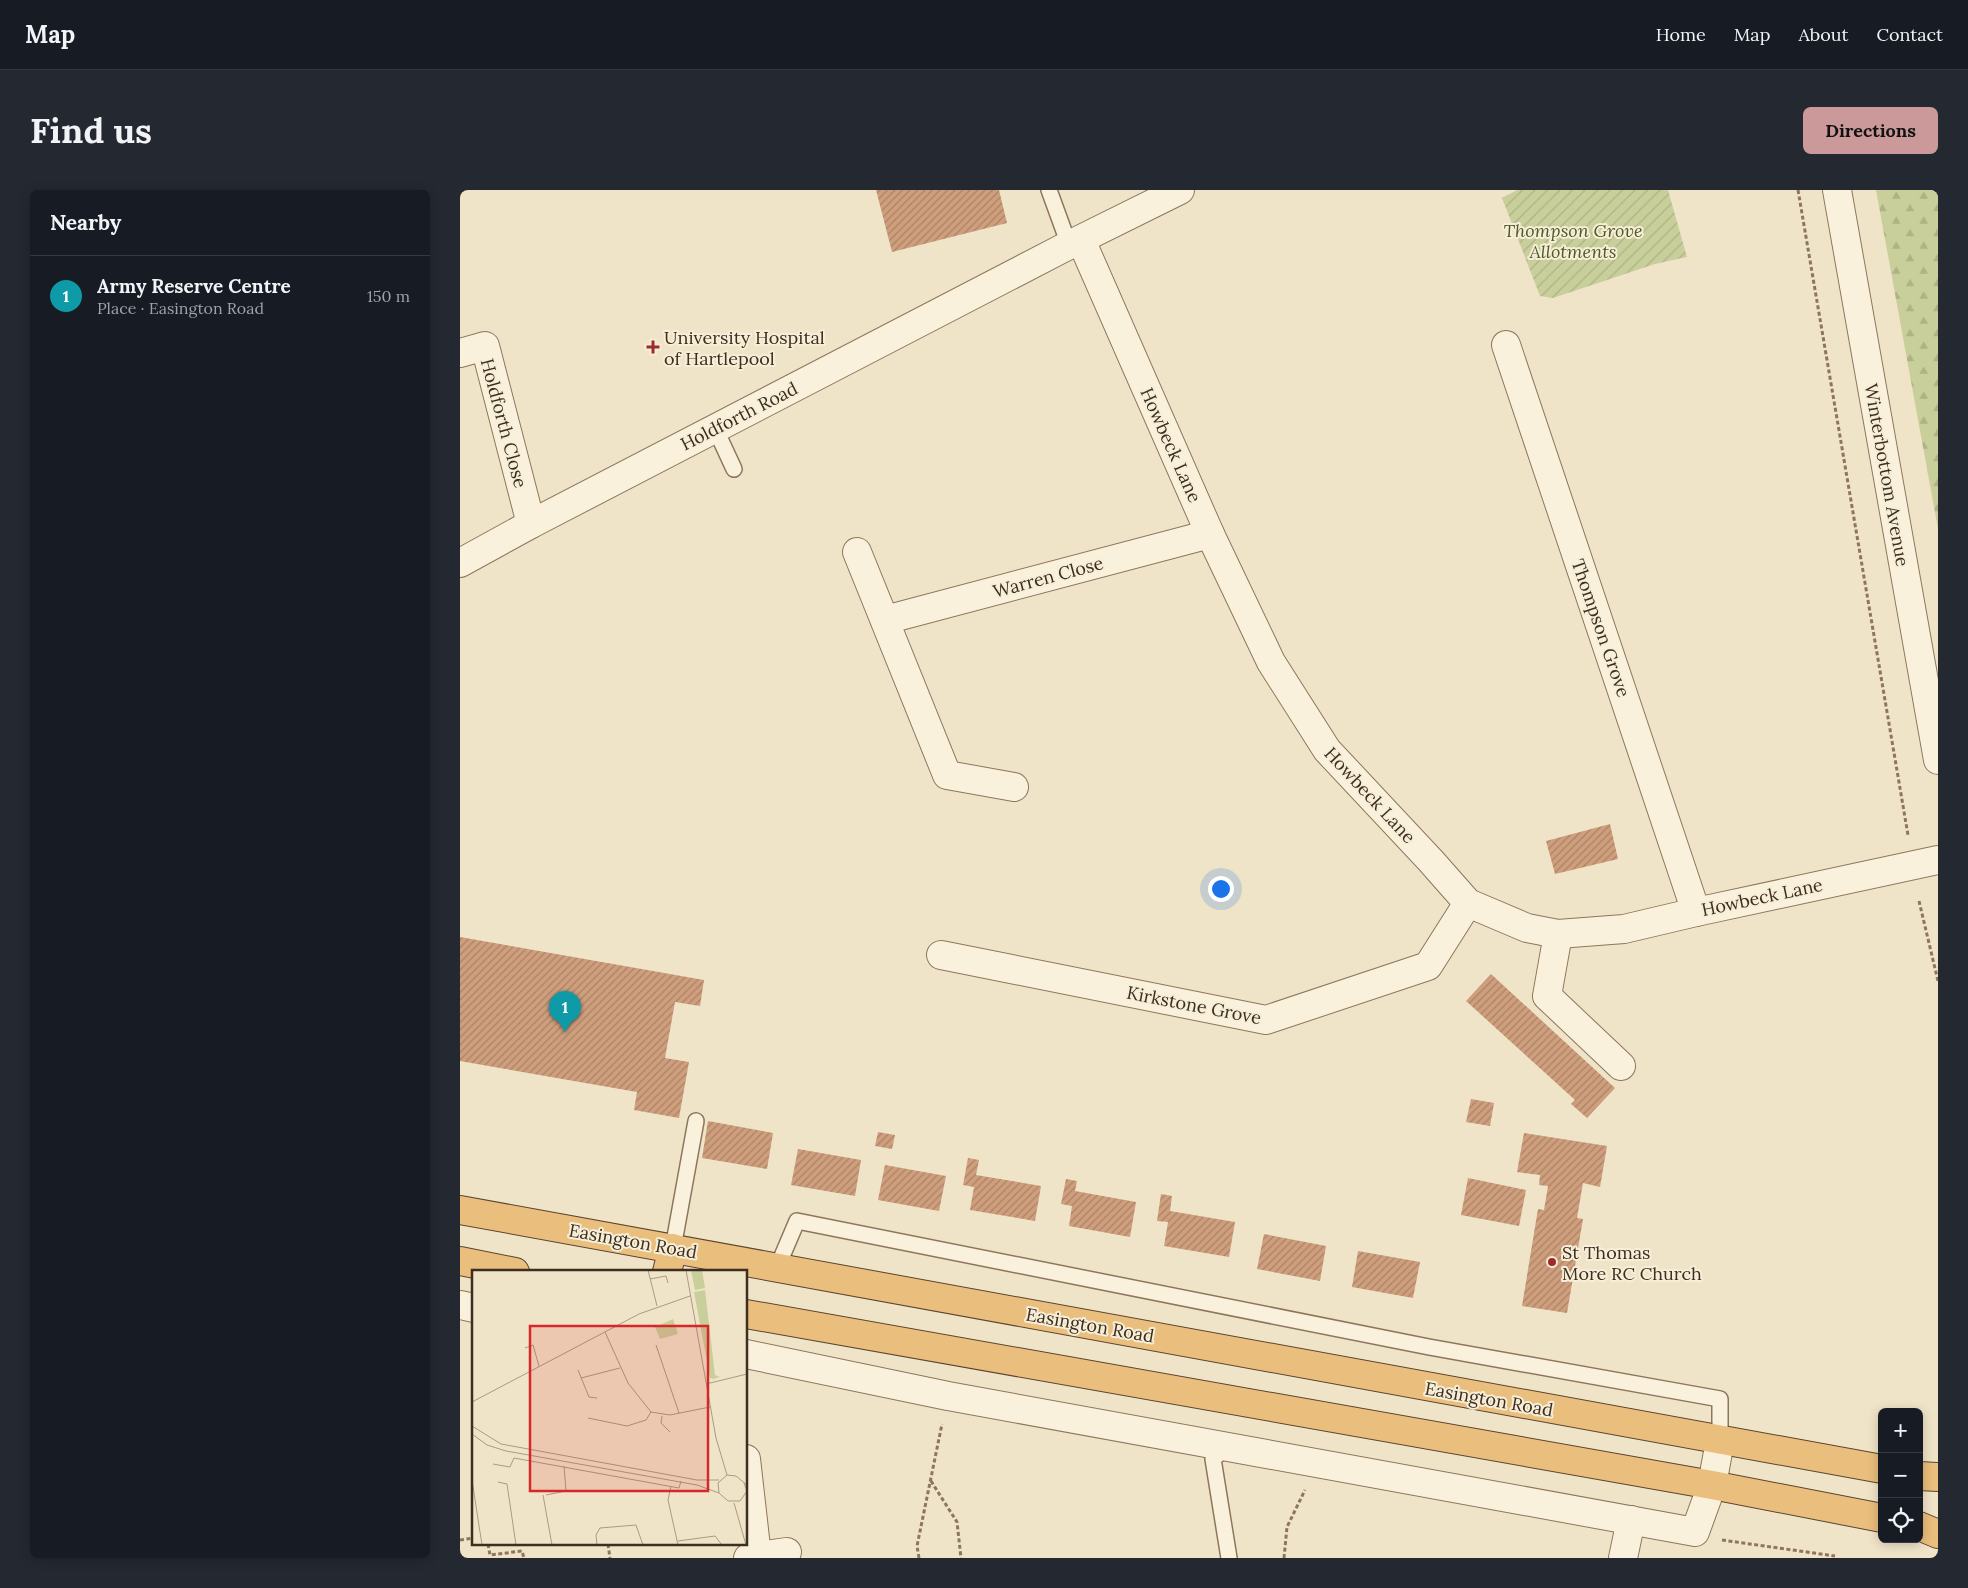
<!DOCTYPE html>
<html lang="en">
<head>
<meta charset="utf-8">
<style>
	body { margin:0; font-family:Lora,serif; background:#242831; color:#f1f3f6 }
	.controls { position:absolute; right:15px; bottom:15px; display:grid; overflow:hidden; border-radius:8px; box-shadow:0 2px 12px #0003 }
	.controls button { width:45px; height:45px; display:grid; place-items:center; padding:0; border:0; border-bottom:1px solid #363941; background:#171b24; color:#f1f3f6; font:25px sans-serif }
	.you { position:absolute; left:760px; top:698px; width:18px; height:18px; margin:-12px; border:4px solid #fff; border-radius:50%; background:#1a73e8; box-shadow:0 0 0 8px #1a73e833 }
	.badge { display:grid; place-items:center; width:32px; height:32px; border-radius:50%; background:#cc999b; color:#fff; font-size:16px; font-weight:700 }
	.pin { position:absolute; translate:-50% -41px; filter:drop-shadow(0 1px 2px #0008) }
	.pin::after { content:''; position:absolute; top:26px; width:18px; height:15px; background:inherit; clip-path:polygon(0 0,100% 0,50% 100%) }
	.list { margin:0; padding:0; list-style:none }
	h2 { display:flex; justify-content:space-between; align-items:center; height:65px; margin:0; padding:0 20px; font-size:21px }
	h2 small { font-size:16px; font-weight:400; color:#9ea1a6 }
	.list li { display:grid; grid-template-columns:32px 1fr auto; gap:15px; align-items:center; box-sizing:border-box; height:80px; padding:0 20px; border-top:1px solid #363941 }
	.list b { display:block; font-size:19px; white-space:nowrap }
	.list p { margin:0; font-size:16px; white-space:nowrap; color:#9ea1a6 }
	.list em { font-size:16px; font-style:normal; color:#9ea1a6 }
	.icon { flex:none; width:28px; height:28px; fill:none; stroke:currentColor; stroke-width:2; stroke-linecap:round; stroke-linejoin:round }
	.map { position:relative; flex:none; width:1478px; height:1368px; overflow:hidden; border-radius:8px }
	header { display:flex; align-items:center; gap:30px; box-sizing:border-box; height:70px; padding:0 25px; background:#171b24; border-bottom:1px solid #363941 }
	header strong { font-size:24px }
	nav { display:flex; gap:28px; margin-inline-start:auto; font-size:18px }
	.intro { display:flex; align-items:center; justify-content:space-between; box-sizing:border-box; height:120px; padding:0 30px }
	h1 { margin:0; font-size:35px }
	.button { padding:12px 22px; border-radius:8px; background:#cc999b; color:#111; font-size:18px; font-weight:700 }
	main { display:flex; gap:30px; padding:0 30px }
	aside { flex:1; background:#171b24; border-radius:8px; box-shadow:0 2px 12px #0003 }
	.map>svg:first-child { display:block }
</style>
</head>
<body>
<header>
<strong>Map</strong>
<nav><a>Home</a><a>Map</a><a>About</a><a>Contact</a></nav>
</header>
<div class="intro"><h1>Find us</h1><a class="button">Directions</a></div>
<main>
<aside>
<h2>Nearby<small></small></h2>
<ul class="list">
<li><span class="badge" style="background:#0f9aa8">1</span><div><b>Army Reserve Centre</b><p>Place · Easington Road</p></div><em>150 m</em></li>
</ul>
</aside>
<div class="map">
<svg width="1478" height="1368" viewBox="0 0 1478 1368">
	<defs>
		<pattern id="forest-firs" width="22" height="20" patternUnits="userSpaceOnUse" patternTransform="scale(1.25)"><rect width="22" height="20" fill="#c9cf9b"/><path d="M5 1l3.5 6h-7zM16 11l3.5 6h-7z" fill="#aeb285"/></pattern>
		<pattern id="garden-furrows" width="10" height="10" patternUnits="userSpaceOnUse" patternTransform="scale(1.25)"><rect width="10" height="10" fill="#c9cf9b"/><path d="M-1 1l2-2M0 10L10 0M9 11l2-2" fill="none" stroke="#aeb285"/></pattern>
		<pattern id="building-hatch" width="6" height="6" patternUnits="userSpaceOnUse" patternTransform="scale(1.25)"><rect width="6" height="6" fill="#cf9f7d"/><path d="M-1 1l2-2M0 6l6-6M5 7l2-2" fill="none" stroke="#a98266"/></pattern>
	</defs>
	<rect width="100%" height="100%" fill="#f0e4c8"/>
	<polygon fill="url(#forest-firs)" points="1416,0 1478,0 1478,339"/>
	<polygon fill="url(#garden-furrows)" points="1057,0 1208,0 1227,67 1195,74 1093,108 1080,106 1042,8"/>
	<g fill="url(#building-hatch)">
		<polygon points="416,0 539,0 547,33 432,62"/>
		<polygon points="1150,634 1158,669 1095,684 1086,651"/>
		<polygon points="0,747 244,790 240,816 215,812 205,868 229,872 219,928 174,920 177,902 0,871"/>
		<polygon points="1031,784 1155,898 1127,928 1111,914 1115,910 1006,811"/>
		<polygon points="1011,909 1034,913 1030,936 1006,932"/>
		<polygon points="248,931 313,943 307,979 242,968"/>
		<polygon points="418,942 435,945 432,959 415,956"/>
		<polygon points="1064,943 1147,956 1140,997 1123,993 1117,1028 1123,1029 1107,1123 1062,1116 1078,1019 1084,1020 1088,996 1079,995 1080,985 1057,982"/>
		<polygon points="338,959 401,970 395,1006 331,995"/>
		<polygon points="508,968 519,970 516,985 581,996 575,1031 510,1020 514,997 503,995"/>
		<polygon points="425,975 486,986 479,1021 418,1010"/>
		<polygon points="1008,988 1066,1000 1059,1036 1001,1025"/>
		<polygon points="606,989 617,991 615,1001 676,1012 670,1047 609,1036 612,1016 601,1014"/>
		<polygon points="701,1004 712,1006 710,1021 775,1032 769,1067 704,1056 708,1032 697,1031"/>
		<polygon points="804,1044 866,1056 860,1091 797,1079"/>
		<polygon points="898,1061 960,1072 953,1108 892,1097"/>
	</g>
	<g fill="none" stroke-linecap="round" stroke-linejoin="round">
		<defs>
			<g id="service">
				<polyline points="589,0 609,55"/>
				<polyline points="255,238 274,279"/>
				<polyline points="213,1058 236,931"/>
				<polyline points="317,1078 337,1031 969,1157 1260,1209 1260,1251"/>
				<polyline points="767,1257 753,1269 769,1368"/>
			</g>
			<g id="minor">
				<polyline points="621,50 750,344 811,472 867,560 971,671 1008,713 1067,738 1098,744 1164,739 1236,722 1478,670"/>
				<polyline points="1046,155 1236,722"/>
				<polyline points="0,163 25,156 71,334"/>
				<polyline points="397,362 487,585 554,597"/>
				<polyline points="425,430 750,344"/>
				<polyline points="1098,744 1087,806 1161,876"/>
				<polyline points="481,765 806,830 968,776 1008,713"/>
				<polyline points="0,1115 14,1118"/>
				<polyline points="286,1164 488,1206 1235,1342 1252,1295 1260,1251"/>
				<polyline points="286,1269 297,1366 288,1368"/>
				<polyline points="297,1366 327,1362"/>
				<polyline points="1163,1368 1171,1330"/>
			</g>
			<g id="tertiary">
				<polyline points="1377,0 1478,570"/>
				<polyline points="0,373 71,334 609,55 720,0"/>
			</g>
			<g id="trunk">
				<polyline points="0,1020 1422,1279"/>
				<polyline points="0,1071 55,1082"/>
				<polyline points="207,1082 213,1058"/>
				<polyline points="286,1124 1252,1295 1422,1328"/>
				<polyline points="1459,1286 1478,1287"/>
				<polyline points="1459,1336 1478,1344"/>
			</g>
		</defs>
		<use href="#service" stroke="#8d765c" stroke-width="18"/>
		<use href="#minor" stroke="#8d765c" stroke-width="30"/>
		<use href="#tertiary" stroke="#8d765c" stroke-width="30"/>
		<use href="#trunk" stroke="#5b4430" stroke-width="30"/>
		<g stroke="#8d765c" stroke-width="3" stroke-dasharray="4 2.5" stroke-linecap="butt">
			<polyline points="1338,0 1448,645"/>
			<polyline points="1459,711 1478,791"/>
			<polyline points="471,1291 497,1332 501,1368"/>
			<polyline points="0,1350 14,1348"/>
			<polyline points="1262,1350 1375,1366"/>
			<polyline points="28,1354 30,1365 62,1361 64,1368"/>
			<polyline points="148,1354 150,1368"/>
			<polyline points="459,1368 457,1356 482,1234"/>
			<polyline points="824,1368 827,1337 845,1300"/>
		</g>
		<use href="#service" stroke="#faf1dc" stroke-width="15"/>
		<use href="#minor" stroke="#faf1dc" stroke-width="28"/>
		<use href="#tertiary" stroke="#faf1dc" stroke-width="28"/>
		<use href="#trunk" stroke="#eabe7c" stroke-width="28"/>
	</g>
	<g fill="#9e2a2b" stroke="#f7eed8" stroke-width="2">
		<path d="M190.5 149.5h5v5h5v5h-5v5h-5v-5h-5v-5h5z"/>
		<circle cx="1092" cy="1072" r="5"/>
	</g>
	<g text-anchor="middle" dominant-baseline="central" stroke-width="4" stroke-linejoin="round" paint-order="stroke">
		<g font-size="18" font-style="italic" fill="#4d5a26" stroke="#f7eed8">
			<text x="1113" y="40">Thompson Grove<tspan x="1113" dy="21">Allotments</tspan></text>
		</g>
		<g font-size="18" fill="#3d2e20" stroke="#f7eed8" text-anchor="start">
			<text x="204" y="147">University Hospital<tspan x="204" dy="21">of Hartlepool</tspan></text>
			<text x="1102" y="1062">St Thomas<tspan x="1102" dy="21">More RC Church</tspan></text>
		</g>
		<g font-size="18" fill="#3d2e20" stroke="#f7eed8">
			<text transform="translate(279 226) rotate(-27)">Holdforth Road</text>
			<text transform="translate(44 233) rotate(75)">Holdforth Close</text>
			<text transform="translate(711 255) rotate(66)">Howbeck Lane</text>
			<text transform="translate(1427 285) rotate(80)">Winterbottom Avenue</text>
			<text transform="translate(588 387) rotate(-15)">Warren Close</text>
			<text transform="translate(1141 438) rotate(71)">Thompson Grove</text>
			<text transform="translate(910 605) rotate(47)">Howbeck Lane</text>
			<text transform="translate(1302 707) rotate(-12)">Howbeck Lane</text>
			<text transform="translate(734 815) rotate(11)">Kirkstone Grove</text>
			<text transform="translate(173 1051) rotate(10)">Easington Road</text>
			<text transform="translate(630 1135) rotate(10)">Easington Road</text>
			<text transform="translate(1029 1209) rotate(10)">Easington Road</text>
		</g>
	</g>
	<g transform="translate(12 1080)">
		<rect width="275" height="275" fill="#f0e4c8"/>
		<path d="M219 0H230L233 18 223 20ZM233 20 243 105 248 107 241 109 238 108 222 22Z" fill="#c9cf9b"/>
		<path d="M201 49 206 64 188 69 183 57Z" fill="#c9cf9b"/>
		<path fill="none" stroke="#a89b85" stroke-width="1" d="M176 0 185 36M214 0 244 168 255 205M178 9 194 6 196 13M133 62 156 113 179 142 198 145 238 137M184 75 207 143M53 78 61 75 67 96M106 100 117 127 125 128M109 108 148 98M234 114 275 104M0 132 167 44 218 26M190 146 189 153 198 162M116 148 155 156 174 150 179 142M0 156 29 174 225 210H247M0 164 15 175 34 181 225 215 247 223M21 194 38 197 42 188 207 218 209 211M0 210 10 275M26 212 35 214 44 275M272 213 275 221 268 231H256L247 223 246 213 255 205 264 206 275 215M199 216 196 230 206 275M71 225 80 275M74 225 94 221 92 196M262 233 274 275M206 271 243 266 250 275M125 275 124 265 128 258 164 255 171 275"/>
		<path fill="#d62828" fill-opacity="0.15" stroke="#d62828" stroke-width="2.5" d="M58 56H236V221H58Z"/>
		<rect width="275" height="275" fill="none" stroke="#3d2e20" stroke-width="2.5"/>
	</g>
</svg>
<div class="controls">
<button>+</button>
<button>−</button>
<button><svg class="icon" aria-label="locate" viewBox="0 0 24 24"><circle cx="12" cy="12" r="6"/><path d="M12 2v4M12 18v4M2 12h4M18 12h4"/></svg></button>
</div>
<div class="you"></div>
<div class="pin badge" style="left:105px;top:842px;background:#0f9aa8">1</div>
</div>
</main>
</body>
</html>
